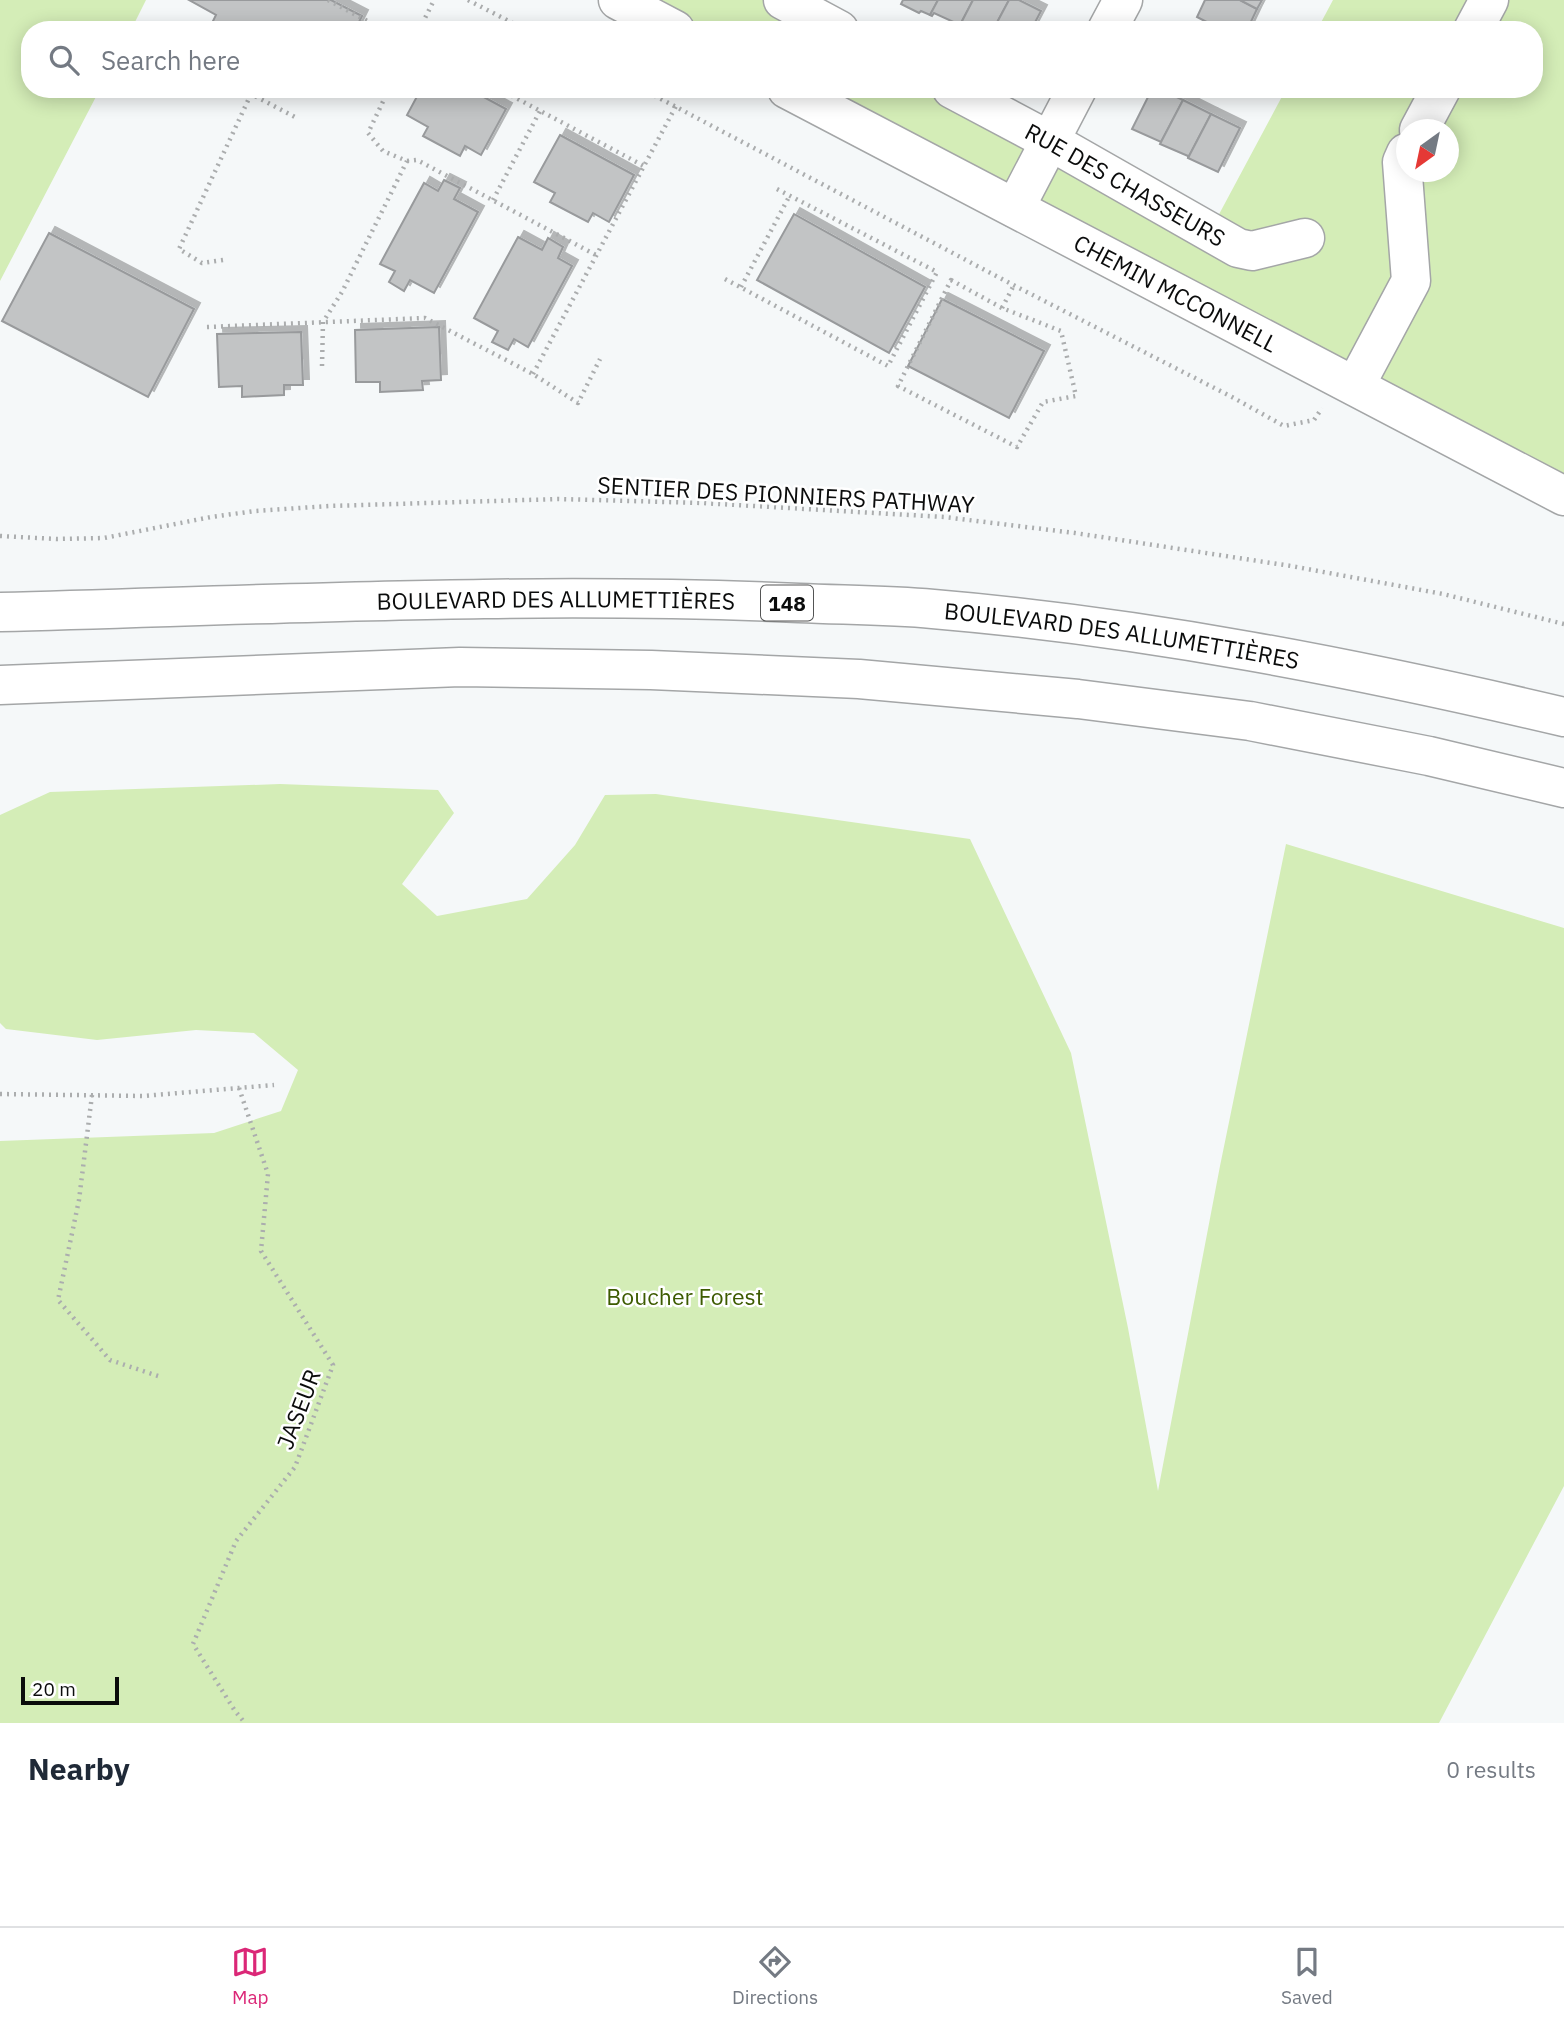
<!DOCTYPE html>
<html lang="en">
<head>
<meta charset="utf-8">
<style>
	body { margin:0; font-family:"IBM Plex Sans",sans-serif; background:#f6f6f7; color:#1f2937 }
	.compass { position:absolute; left:1396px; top:119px; width:63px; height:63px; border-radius:50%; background:#fff; box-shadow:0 4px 18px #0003; rotate:213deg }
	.scale { position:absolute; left:21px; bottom:18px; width:98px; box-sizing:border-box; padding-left:7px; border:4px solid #0b0c0c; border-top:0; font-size:19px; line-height:24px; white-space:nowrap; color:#0b0c0c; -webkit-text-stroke:5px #fff; paint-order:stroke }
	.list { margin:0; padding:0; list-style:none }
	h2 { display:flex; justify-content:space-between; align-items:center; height:91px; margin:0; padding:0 28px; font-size:30px }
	h2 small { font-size:23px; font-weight:400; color:#747a83 }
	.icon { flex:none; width:38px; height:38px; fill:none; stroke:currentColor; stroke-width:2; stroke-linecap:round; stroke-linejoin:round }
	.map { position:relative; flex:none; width:1564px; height:1723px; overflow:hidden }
	.search { position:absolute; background:#fff; box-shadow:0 4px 18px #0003; left:21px; right:21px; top:21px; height:77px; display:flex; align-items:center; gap:18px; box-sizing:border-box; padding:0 24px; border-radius:28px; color:#747a83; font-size:26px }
	.sheet { height:203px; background:#fff }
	nav { display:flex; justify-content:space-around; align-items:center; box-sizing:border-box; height:98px; border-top:2px solid #e0e1e3; background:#fff; font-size:19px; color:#747a83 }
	nav a { display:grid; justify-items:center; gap:4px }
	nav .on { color:#db2777 }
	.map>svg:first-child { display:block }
</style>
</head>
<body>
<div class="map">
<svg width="1564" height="1723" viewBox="0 0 1564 1723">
	<defs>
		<filter id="shadow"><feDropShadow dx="6" dy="-6" stdDeviation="0" flood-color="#0004"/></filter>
	</defs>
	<rect width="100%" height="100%" fill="#f5f8f9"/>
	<g fill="#d4edb7" fill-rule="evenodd">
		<polygon points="0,0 146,0 131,30 30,30 30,89 100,89 0,281"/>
		<polygon points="618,0 786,0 844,30 675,30"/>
		<path d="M1333 0H1564V496L787 89H960L1209 233 1286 89H1534V30H1317ZM1406 130H1448V172H1406Z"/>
		<polygon points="280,784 438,790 454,813 402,884 437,916 527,899 575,845 605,795 656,794 970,839 1071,1053 1128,1328 1158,1491 1220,1166 1286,844 1564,928 1564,1486 1439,1723 0,1723 0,1141 214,1133 281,1111 298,1070 254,1033 196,1030 97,1040 6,1029 0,1023 0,815 50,792"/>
	</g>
	<g fill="#c2c4c5" stroke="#989a9c" stroke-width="2" filter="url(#shadow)">
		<polygon points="189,0 331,0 362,16 355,30 224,30 212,23 216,15"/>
		<polygon points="903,0 938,0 930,15 921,11 919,13 901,4"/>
		<polygon points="938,0 973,0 960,25 934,13 932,16 930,15"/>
		<polygon points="973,0 1009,0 993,30 964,30 959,27"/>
		<polygon points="1009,0 1019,0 1041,11 1031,30 993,30"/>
		<polygon points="1205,0 1240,0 1257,9 1247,30 1222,30 1197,17"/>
		<polygon points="1240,0 1262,0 1257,9"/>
		<polygon points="421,89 469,89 506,109 481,155 465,146 460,156 423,136 428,127 407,115"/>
		<polygon points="1152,89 1160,89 1183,100 1161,142 1132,129"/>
		<polygon points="1183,100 1211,114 1188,158 1188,156 1160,144"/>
		<polygon points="1211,114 1240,128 1218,172 1188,158"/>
		<polygon points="560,135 634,175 609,222 593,213 588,222 550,202 555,193 534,182"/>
		<polygon points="444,180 460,188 454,199 478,212 434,293 410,280 404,291 389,282 395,271 380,264 424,183 438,191"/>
		<polygon points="794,214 925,287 889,353 757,280"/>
		<polygon points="49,233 194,309 148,397 2,321"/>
		<polygon points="518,237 542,250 548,238 563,247 558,258 572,266 528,347 514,339 508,350 492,342 498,331 474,318"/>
		<polygon points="942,299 1044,351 1009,418 908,366"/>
		<polygon points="439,327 441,380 422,381 423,390 380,392 380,382 356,382 355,330"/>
		<polygon points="301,332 303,385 284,385 284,395 242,397 242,386 219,387 217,334"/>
	</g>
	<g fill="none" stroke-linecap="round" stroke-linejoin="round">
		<defs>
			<g id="minor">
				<polyline points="618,0 675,30"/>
				<polyline points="783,0 839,30"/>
				<polyline points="1107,30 1123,0"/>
				<polyline points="1473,30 1489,0"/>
				<path id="s1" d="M787 89 1564 496"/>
				<path id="s2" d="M952 89 1050 141 1238 248 1252 251 1305 238"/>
				<polyline points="1419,130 1441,89"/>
				<polyline points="1015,208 1077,89"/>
				<polyline points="1355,386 1411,281 1402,162 1406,153"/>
			</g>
			<g id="highway">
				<path id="s3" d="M0 612C266 605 533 591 799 603 843 605 888 605 933 609 1146 627 1356 668 1564 717"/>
				<polyline points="0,685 460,667 651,670 859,679 1078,699 1250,721 1429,756 1564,788"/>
			</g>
		</defs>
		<use href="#minor" stroke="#a4a6a7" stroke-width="41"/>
		<use href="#highway" stroke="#a4a6a7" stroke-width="41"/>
		<g stroke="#abadae" stroke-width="4.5" stroke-dasharray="2 5" stroke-linecap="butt">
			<polyline points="328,0 384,30"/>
			<polyline points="468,0 526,30"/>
			<polyline points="419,30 434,0"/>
			<polyline points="499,89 644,166"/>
			<polyline points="642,89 1019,288 1232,397 1284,426 1314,420 1322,408"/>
			<polyline points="407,161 417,160 596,255"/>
			<polyline points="493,200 540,111"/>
			<polyline points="223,260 202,263 179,249 251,94 297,118"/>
			<polyline points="725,279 888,366 937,272 773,187"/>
			<polygon points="951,280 1002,308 1061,331 1076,396 1043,402 1017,447 898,386"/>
			<polyline points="741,287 790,195"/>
			<polyline points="1002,308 1014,285"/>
			<polyline points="207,327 425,318 533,374 578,403 600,359"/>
			<polyline points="322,366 323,322 342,292 407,161 383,151 368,133 389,89"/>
			<polyline points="533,374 676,106"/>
			<polyline points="0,536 56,539 104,538 211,517 255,511 329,506 559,499 702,503 944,517 1075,533 1291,566 1443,594 1564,624"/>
			<polyline points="239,1088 268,1174 261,1251 333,1365 295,1467 236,1541 193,1644 235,1711 245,1723"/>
			<polyline points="0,1094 143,1096 274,1085"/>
			<polyline points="92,1095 79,1200 58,1300 110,1360 161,1377"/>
		</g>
		<use href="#minor" stroke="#fff" stroke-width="38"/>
		<use href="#highway" stroke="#fff" stroke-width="38"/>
	</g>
	<g text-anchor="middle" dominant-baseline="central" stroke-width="5" stroke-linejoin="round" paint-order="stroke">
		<rect fill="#fff" stroke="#545555" stroke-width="2" x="761" y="585.5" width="52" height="35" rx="5"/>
		<g font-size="21" font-weight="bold" fill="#0b0c0c">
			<text x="787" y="603">148</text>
		</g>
		<g font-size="23" fill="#0b0c0c" stroke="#fff">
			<text stroke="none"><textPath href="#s2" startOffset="198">RUE DES CHASSEURS</textPath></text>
			<text stroke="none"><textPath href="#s1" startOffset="439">CHEMIN MCCONNELL</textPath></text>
			<text transform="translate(786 494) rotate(3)">SENTIER DES PIONNIERS PATHWAY</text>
			<text stroke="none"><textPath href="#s3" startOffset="556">BOULEVARD DES ALLUMETTIÈRES</textPath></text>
			<text stroke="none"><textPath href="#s3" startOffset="1124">BOULEVARD DES ALLUMETTIÈRES</textPath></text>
			<text transform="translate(298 1409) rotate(-69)">JASEUR</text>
		</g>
		<g font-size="23" fill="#3d5b00" stroke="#fff">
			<text x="685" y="1296">Boucher Forest</text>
		</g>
	</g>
</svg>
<svg class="compass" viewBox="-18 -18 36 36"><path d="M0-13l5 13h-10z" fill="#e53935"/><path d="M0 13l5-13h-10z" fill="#747a83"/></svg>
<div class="scale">20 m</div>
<div class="search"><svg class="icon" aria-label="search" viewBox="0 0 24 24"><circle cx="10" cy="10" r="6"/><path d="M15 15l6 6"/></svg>Search here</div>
</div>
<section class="sheet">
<h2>Nearby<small>0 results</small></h2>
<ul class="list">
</ul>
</section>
<nav>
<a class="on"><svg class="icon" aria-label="map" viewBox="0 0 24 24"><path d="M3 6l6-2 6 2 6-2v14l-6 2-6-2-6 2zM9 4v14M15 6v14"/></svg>Map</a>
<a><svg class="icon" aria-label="directions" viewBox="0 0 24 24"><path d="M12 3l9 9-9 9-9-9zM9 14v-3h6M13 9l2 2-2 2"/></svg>Directions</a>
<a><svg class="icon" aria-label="saved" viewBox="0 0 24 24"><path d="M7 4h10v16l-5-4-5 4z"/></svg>Saved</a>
</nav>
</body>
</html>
